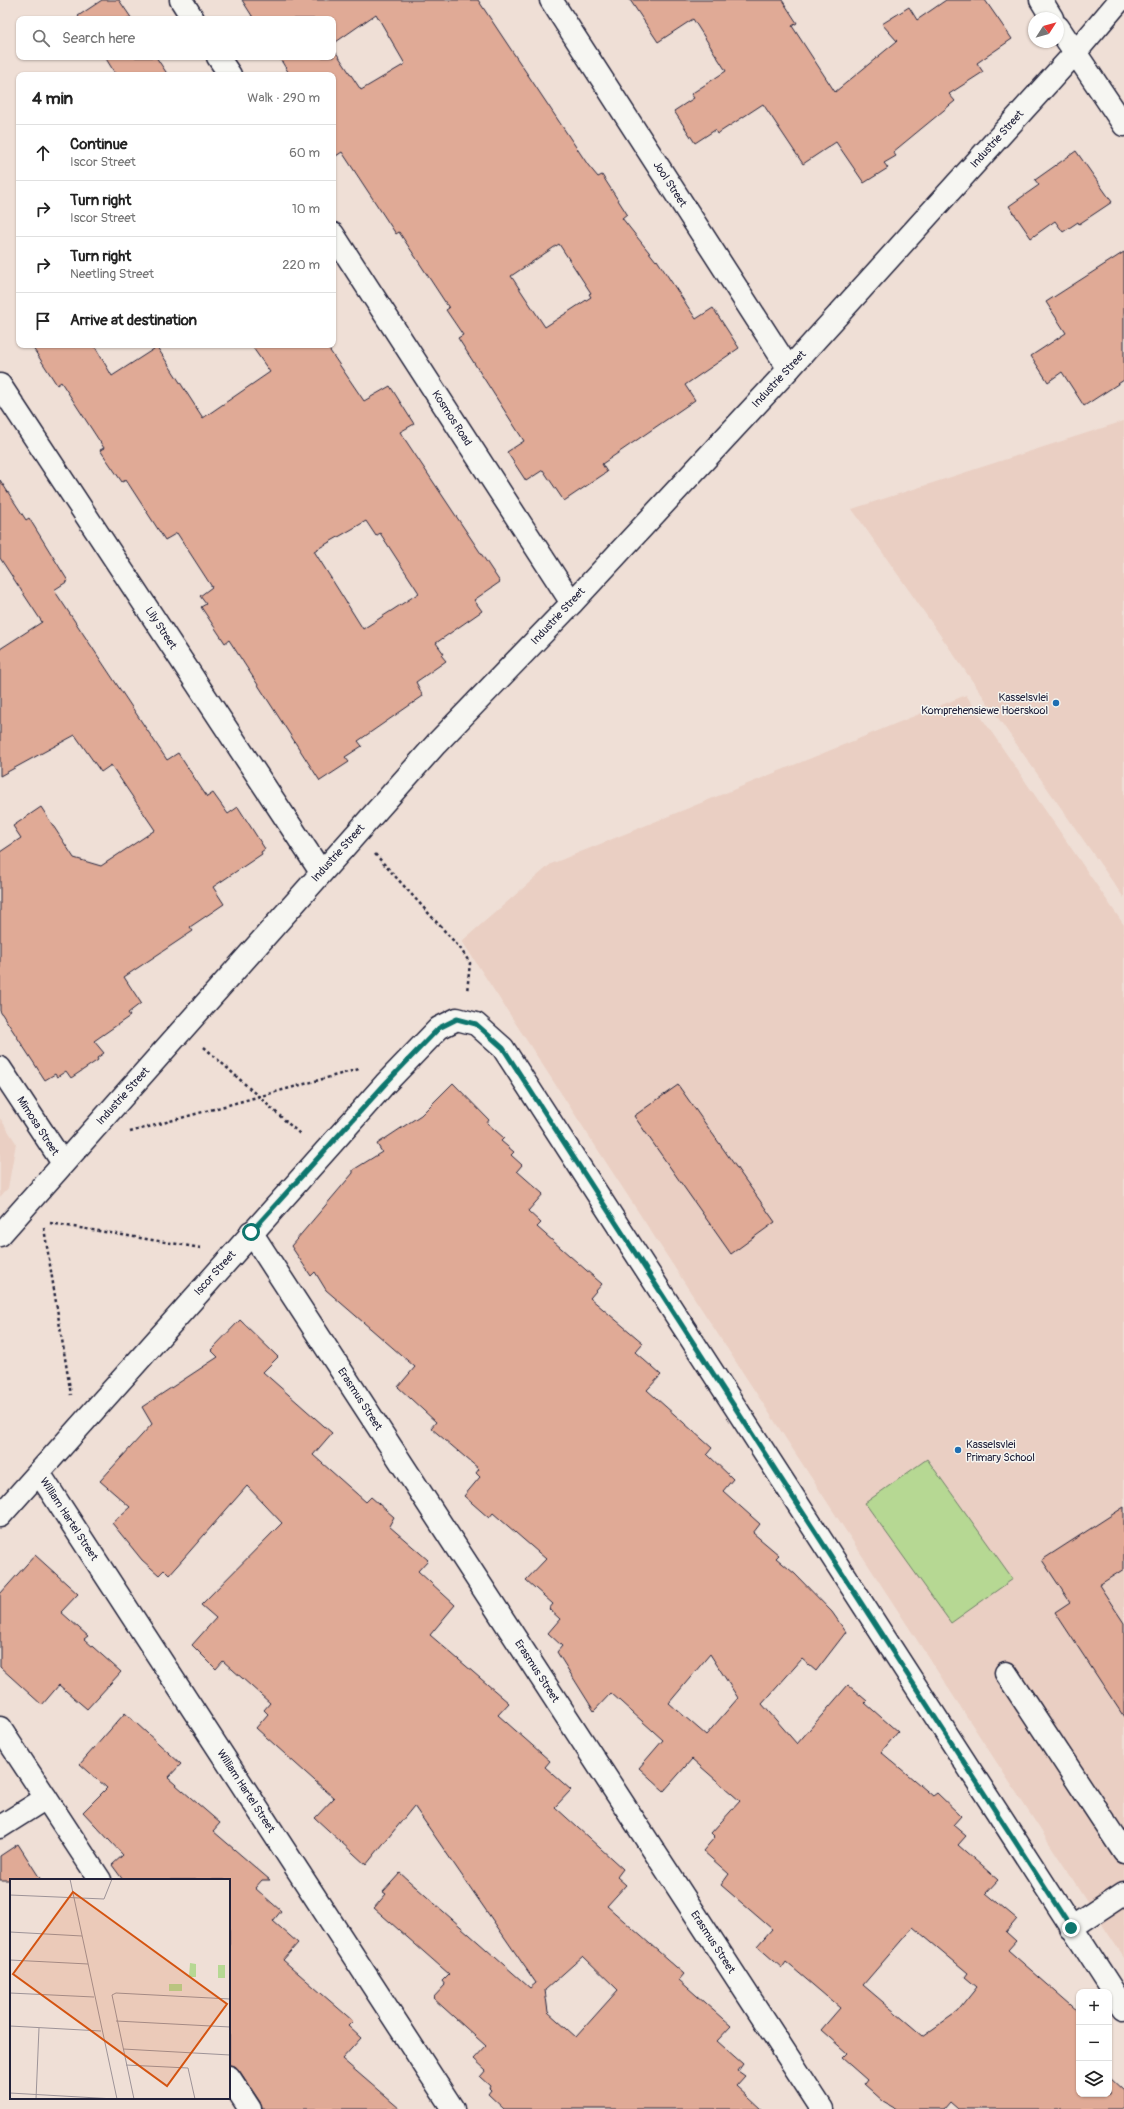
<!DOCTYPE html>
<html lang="en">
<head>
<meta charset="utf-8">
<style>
	body { margin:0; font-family:Pangolin,sans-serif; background:#f6f6f6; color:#222 }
	.controls { position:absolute; right:12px; bottom:12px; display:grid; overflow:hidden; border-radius:8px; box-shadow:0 1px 3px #0004 }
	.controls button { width:36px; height:36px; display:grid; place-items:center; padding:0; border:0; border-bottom:1px solid #e0e0e0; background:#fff; color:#222; font:20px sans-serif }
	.compass { position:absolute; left:1028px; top:12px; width:36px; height:36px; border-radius:50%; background:#fff; box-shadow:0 1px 3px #0004; rotate:54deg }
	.stop { position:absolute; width:12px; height:12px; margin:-9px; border:3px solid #0f766e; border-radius:50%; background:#fff }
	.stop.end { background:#0f766e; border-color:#fff; box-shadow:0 1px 4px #0008 }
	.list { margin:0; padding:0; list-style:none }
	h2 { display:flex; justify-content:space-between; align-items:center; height:52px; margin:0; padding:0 16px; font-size:17px }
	h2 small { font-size:13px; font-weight:400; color:#767676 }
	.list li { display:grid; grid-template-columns:26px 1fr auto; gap:12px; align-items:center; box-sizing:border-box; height:56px; padding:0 16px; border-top:1px solid #e0e0e0 }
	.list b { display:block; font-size:15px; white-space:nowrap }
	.list p { margin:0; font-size:13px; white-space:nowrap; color:#767676 }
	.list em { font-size:13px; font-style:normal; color:#767676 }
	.icon { flex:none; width:22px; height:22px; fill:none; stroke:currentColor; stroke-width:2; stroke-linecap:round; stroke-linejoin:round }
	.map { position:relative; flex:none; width:1124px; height:2109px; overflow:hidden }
	.search { position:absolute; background:#fff; box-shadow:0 1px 3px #0004; left:16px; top:16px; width:320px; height:44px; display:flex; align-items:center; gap:10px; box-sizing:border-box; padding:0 14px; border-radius:8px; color:#767676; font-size:15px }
	.panel { position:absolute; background:#fff; box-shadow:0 1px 3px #0004; left:16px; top:72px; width:320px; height:276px; border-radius:8px }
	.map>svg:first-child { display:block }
</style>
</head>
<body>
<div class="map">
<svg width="1124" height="2109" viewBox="0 0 1124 2109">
	<rect width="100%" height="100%" fill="#efdfd6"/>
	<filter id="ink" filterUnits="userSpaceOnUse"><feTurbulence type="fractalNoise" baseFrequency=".025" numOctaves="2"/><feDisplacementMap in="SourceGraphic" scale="8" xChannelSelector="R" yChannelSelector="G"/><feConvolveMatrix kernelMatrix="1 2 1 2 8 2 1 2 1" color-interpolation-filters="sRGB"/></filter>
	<g filter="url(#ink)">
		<g fill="#eacfc3">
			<polygon points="1124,421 1124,898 852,509"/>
			<polygon points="966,695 1124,925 1124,1958 462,941 551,864"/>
			<polygon points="0,1118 16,1143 8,1188 0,1197"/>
		</g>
		<polygon fill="#b6d893" stroke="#6c7d67" points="927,1459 1013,1579 951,1623 865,1503"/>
		<g fill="#e0aa96" stroke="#22223b" fill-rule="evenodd">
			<polygon points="102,0 119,0 132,19 80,19 78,16"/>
			<path d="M242 0H478L588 165 598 177 602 175 627 214 622 218 656 261 657 260 696 319 713 308 739 348 685 385 695 400 602 464 607 472 564 501 543 470 526 481 507 452 524 441 458 338 463 335 446 310 449 308 399 232 396 234 342 152 333 158V75H290L279 57H333V48L361 90 405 64 376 14 333 44V19H254ZM559 244 591 293 589 294 591 297 545 327 511 276Z"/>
			<polygon points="630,0 782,0 797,23 792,26 835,92 897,41 882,24 909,7 917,20 946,0 985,0 1012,39 977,63 983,72 949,94 955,101 893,152 896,156 884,163 888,168 864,183 836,142 803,164 763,104 717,134 715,130 695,143 674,111 694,98 691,94 726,71 693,19 658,42"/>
			<polygon points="105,57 156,57 168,75 116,75"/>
			<polygon points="1076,151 1112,202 1079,224 1078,222 1063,232 1055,221 1031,238 1009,206 1039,185 1035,180"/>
			<polygon points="1124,252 1124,380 1084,406 1062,372 1048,382 1031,356 1066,333 1046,302"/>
			<path d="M31 345H94L112 376 157 347 203 418 270 372 251 345H326L364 401 390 386 414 424 400 432 500 582 474 600 482 611 436 643 444 654 441 655 446 661 416 682 423 696 358 741 362 746 345 757 349 762 320 781 229 640 225 643 201 607 206 604 200 596 212 587 177 533 165 540 126 480 122 482 100 450 104 448 61 382 57 385ZM366 521 376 536 380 533 419 593 363 629 314 551Z"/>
			<polygon points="0,480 26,520 29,518 68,581 54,590 167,760 178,753 207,797 213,793 228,814 238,807 265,849 261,852 262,854 213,887 224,904 190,927 193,931 124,977 141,1003 128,1013 130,1016 94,1041 104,1053 97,1058 98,1060 71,1078 66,1071 57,1077 55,1074 45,1080 0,1011 0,852 21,838 13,826 41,807 74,858 101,866 155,830 111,765 101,772 75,735 0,776 0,649 42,622 0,558"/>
			<path d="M453 1083 489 1120 487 1123 504 1138 501 1141 514 1152 511 1155 522 1165 517 1171 543 1194 528 1211 541 1223 537 1227 602 1284 590 1298 643 1343 635 1352 661 1375 647 1390 712 1448 707 1454 733 1479 723 1491 760 1524 753 1533 779 1555 776 1558 795 1574 832 1612 846 1632 816 1671 802 1659 762 1704 797 1744 848 1685 867 1701 865 1703 898 1732 881 1752 933 1796 937 1793 961 1816 953 1825 966 1836 958 1845 998 1880 986 1893 1017 1919 1006 1932 1016 1941 1008 1950 1079 2012V2094H1109V2077L1124 2091V2109H958L950 2102 944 2109H896L884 2102 864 2084 867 2080 842 2058 847 2053 821 2030 840 2008 786 1962 782 1968 757 1946 772 1929 721 1885 729 1874 703 1851 715 1837 711 1833 740 1801 692 1759 664 1791 639 1768 663 1740 611 1693 594 1711 557 1652 562 1646 548 1633 560 1619 549 1609 553 1604 526 1580 546 1559 493 1513 489 1518 464 1496 480 1477 476 1473 479 1469 431 1428 436 1422 398 1387 415 1367 326 1290 315 1272 311 1276 291 1246 353 1173V1170L382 1152 377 1144 421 1115ZM710 1654 738 1698 706 1735 669 1703ZM913 1927 968 1973 965 1977 977 1987 957 2012 923 2036 863 1985Z"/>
			<polygon points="678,1085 775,1222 731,1254 634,1116"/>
			<path d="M240 1320 278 1357 263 1372 332 1433 313 1455 366 1502 371 1497 394 1517 389 1526 428 1560 418 1571 455 1605 430 1635 509 1703 498 1715 550 1761 545 1767 571 1790 555 1807 623 1869 617 1877 626 1885 607 1906 684 1974 679 1980 731 2026 717 2041 743 2064 738 2071 745 2076 736 2086 761 2109H504L488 2094 491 2090 489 2088 490 2086 480 2077 486 2070 474 2059 486 2046 433 1998 445 1985 442 1981 449 1974 374 1908 386 1894 383 1892 400 1873 530 1988 536 1983 414 1806 366 1865 315 1818 334 1798 256 1728 268 1714 264 1710 270 1703 223 1661 216 1669 192 1645 216 1618 201 1605 282 1523 247 1486 169 1575 164 1570 159 1575 142 1560 112 1523 130 1507 100 1481 152 1424 142 1407 218 1357 211 1350ZM583 1956 618 1990 576 2037 548 2012 545 1990Z"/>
			<polygon points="1124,1507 1124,1569 1099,1585 1124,1623 1124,1717 1055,1612 1070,1602 1042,1560"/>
			<polygon points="35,1555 78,1594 61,1612 88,1636 84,1639 121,1672 87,1709 59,1685 42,1705 0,1667 0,1594"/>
			<polygon points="125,1713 181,1764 168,1778 220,1823 213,1831 270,1880 262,1880 255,1888 281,1911 273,1921 298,1943 283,1960 353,2021 348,2026 361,2038 342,2059 400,2109 262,2109 260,2102 239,2070 235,2066 229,2065 229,1880 123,1880 112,1865 123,1855 83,1812 107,1788 80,1764"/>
			<polygon points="18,1844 41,1880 0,1880 0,1856"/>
		</g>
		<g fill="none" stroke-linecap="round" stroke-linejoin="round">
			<defs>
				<g id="minor">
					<polyline points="181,0 193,19"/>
					<polyline points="551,0 789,369"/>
					<polyline points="1041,0 1052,18"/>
					<polyline points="1058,27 1124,125"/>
					<polyline points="218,57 230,75"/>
					<polyline points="333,234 572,603"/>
					<polyline points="0,385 321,872"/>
					<polyline points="0,1068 63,1163"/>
					<polyline points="251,1232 822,2109"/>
					<polyline points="0,1235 436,744 572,603 789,369 1075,53 1120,0"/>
					<polyline points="39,1473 453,2109"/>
					<polyline points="0,1516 385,1084 439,1028 457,1019 476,1024 503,1048 1124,2008"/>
					<polyline points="1006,1673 1124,1852"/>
					<polyline points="0,1728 100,1880"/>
					<polyline points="0,1827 46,1798"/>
					<polyline points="1071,1928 1124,1893"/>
					<polyline points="229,2077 250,2109"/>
				</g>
			</defs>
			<use href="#minor" stroke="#22223b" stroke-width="25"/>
			<g stroke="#22223b" stroke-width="2.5" stroke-dasharray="3 3" stroke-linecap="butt">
				<polyline points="375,854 460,948 470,963 467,992"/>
				<polyline points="204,1047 301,1135"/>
				<polyline points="130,1132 359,1069"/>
				<polyline points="50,1223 201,1248"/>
				<polyline points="44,1228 71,1395"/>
			</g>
			<use href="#minor" stroke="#f6f6f2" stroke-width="22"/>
		</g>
	</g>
	<g fill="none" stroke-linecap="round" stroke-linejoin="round" filter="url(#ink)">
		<polyline stroke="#0f766e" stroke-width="5" points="251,1232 385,1084 439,1028 457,1019 476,1024 503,1048 1071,1928"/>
	</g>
	<g fill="#1f6fb2" stroke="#f6f6f2" stroke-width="1.5">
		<circle cx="1056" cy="703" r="4"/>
		<circle cx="958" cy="1450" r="4"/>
	</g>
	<g text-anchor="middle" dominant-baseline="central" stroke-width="3" stroke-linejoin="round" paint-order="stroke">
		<g font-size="11" fill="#22223b" stroke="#f6f6f2">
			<text transform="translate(997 139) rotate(-48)">Industrie Street</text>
			<text transform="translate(670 184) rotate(57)">Jool Street</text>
			<text transform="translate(779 379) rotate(-47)">Industrie Street</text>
			<text transform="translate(452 418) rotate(57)">Kosmos Road</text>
			<text transform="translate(558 616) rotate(-47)">Industrie Street</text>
			<text transform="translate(161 628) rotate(57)">Lily Street</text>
			<text transform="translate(338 853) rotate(-48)">Industrie Street</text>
			<text transform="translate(123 1096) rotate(-48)">Industrie Street</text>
			<text transform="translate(38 1126) rotate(57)">Mimosa Street</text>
			<text transform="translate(215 1273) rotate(-48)">Iscor Street</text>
			<text transform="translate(360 1399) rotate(57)">Erasmus Street</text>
			<text transform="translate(69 1519) rotate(57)">William Hartel Street</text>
			<text transform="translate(537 1671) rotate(57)">Erasmus Street</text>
			<text transform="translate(246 1791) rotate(57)">William Hartel Street</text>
			<text transform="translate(713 1942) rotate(57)">Erasmus Street</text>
		</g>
		<g font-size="11" fill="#22223b" stroke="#f6f6f2" text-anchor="end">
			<text x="1048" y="697">Kasselsvlei<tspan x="1048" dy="13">Komprehensiewe Hoërskool</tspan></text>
			<text x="966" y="1444" text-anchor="start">Kasselsvlei<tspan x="966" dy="13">Primary School</tspan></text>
		</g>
	</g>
	<g transform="translate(10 1879)">
		<rect width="220" height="220" fill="#efdfd6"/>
		<path d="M180 84 186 85V98H179ZM208 86H215V99H208ZM159 105H172V112H159Z" fill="#b6d893"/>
		<path fill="none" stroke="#9d9398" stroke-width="1" d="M60 0 107 220M0 16 94 20 102 0M0 53 72 57M0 81 78 85M0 114 84 118M106 142 220 148M0 147 91 152M113 170 220 176M116 186 178 189 185 220M0 214 105 220M26 220 29 149M124 220 102 116 106 114 220 120"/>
		<path fill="#d45411" fill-opacity="0.15" stroke="#d45411" stroke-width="2" d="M63 13 217 125 157 207 3 95Z"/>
		<rect width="220" height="220" fill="none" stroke="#22223b" stroke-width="2"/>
	</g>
</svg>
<div class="controls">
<button>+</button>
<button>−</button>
<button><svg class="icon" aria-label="layers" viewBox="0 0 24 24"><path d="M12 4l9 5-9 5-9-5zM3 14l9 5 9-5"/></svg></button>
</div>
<svg class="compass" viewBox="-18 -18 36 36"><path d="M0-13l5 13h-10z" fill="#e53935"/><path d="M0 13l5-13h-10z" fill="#767676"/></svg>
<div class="stop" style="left:251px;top:1232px"></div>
<div class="stop end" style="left:1071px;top:1928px"></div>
<div class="search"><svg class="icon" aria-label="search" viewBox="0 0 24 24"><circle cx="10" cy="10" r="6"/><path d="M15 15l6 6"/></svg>Search here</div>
<section class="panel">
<h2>4 min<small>Walk · 290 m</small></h2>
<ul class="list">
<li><svg class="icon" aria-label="ahead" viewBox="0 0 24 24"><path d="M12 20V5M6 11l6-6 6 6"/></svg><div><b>Continue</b><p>Iscor Street</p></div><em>60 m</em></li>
<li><svg class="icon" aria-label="right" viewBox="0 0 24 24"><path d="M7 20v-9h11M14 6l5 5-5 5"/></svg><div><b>Turn right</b><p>Iscor Street</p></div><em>10 m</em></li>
<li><svg class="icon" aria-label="right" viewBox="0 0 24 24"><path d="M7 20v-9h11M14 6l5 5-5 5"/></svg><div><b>Turn right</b><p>Neetling Street</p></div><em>220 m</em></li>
<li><svg class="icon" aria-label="arrive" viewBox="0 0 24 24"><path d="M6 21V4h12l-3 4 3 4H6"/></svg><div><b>Arrive at destination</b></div></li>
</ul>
</section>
</div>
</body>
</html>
